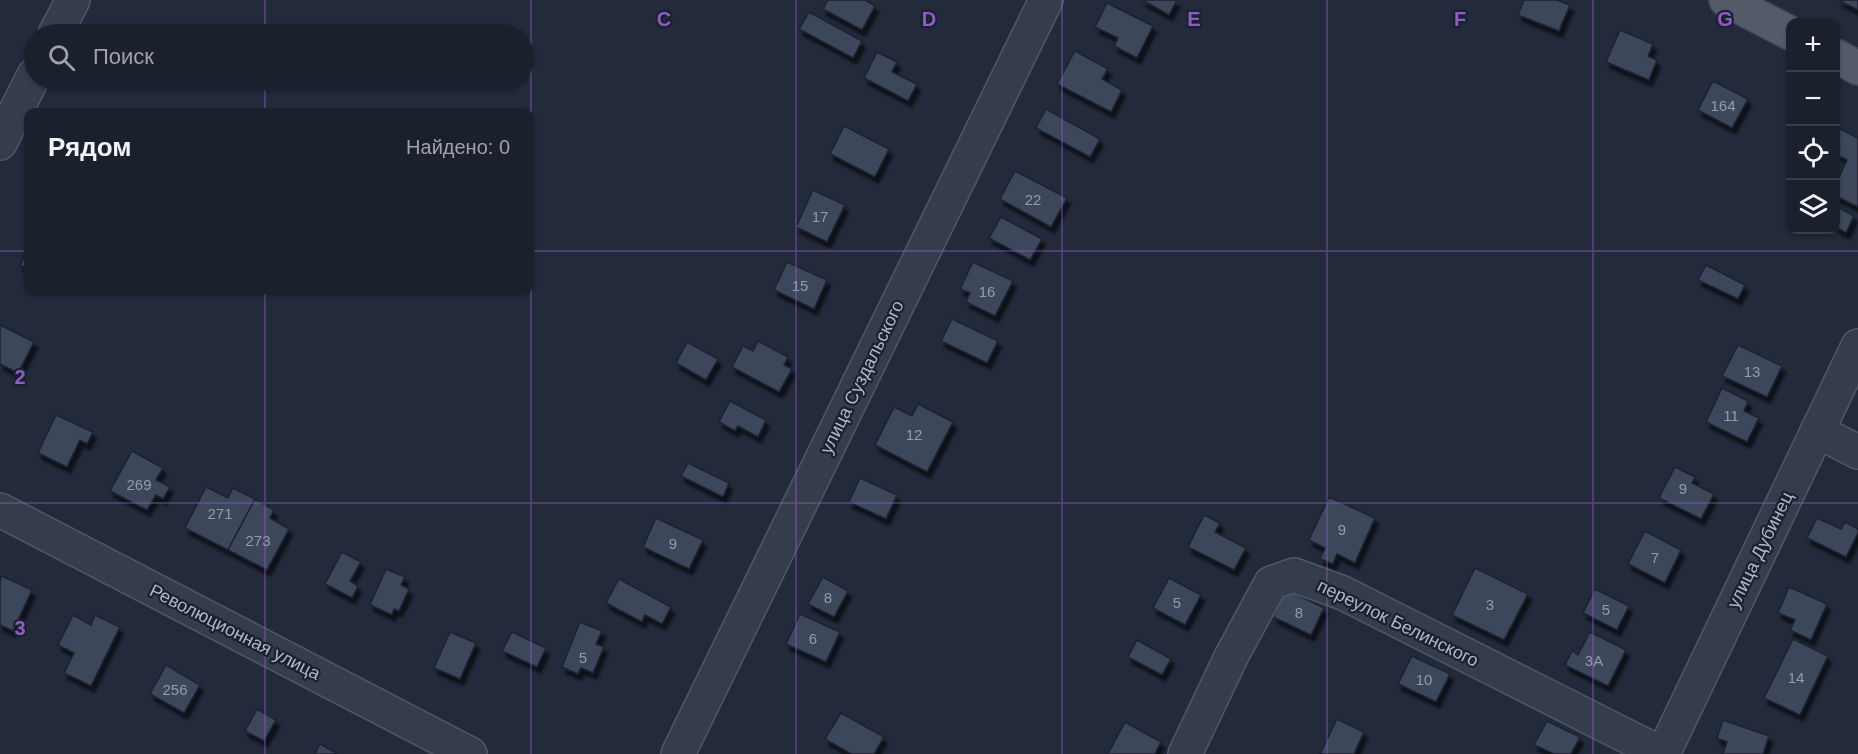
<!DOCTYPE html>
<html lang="ru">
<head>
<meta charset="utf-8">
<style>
	body { margin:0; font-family:Arial,sans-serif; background:#232834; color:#f1f3f6 }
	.controls { position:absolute; right:18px; top:18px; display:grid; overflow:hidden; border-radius:12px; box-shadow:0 2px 4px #0004 }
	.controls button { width:54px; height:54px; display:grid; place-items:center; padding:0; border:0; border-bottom:2px solid #383e48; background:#1a202c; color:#f1f3f6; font:30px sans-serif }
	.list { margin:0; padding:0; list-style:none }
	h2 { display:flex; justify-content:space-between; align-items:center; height:78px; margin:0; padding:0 24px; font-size:26px }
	h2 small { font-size:20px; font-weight:400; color:#9fa3a9 }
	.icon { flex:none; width:33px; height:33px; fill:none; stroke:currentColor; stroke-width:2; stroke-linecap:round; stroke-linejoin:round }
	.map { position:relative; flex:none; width:1858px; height:754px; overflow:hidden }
	.search { position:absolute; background:#1a202c; box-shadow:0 2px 4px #0004; left:24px; top:24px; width:510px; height:66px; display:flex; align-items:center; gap:15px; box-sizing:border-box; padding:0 21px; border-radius:33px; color:#9fa3a9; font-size:22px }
	.panel { position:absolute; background:#1a202c; box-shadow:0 2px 4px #0004; left:24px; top:108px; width:510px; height:186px; border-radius:12px }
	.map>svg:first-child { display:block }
</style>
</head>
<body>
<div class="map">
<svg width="1858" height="754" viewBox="0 0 1858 754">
	<defs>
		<filter id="shadow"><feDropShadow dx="3.5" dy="6" stdDeviation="1.5" flood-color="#0009"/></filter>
	</defs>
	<rect width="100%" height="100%" fill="#222a3b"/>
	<g fill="#3e465b" stroke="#1d2332" stroke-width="1.5" filter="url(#shadow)">
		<polygon points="828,0 865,0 875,6 862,30 823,9"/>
		<polygon points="1142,0 1177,0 1169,15"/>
		<polygon points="1524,0 1557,0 1570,5 1559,31 1518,15"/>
		<polygon points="1838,0 1858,0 1858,10"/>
		<polygon points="1107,3 1153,26 1137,58 1114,46 1118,38 1095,27"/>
		<polygon points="809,12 862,41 853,58 799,29"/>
		<polygon points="1620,30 1653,44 1648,56 1657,60 1649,80 1606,62"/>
		<polygon points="1075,51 1108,69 1102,79 1122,90 1111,112 1057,84"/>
		<polygon points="877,52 897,62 892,72 917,84 908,101 864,78"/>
		<polygon points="1713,81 1748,99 1732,128 1698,110"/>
		<polygon points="1046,109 1100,139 1090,157 1036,128"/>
		<polygon points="844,126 889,149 875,177 830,154"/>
		<polygon points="1840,129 1858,138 1858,207 1836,196 1836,184 1847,160 1837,155 1840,149 1836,147 1836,138"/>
		<polygon points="1015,171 1067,198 1051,227 1000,199"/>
		<polygon points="813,190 845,205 827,242 796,227"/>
		<polygon points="1836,206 1854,216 1846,233 1836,227"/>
		<polygon points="1001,217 1042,239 1030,260 989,238"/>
		<polygon points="28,249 28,270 20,265"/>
		<polygon points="787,262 827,280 814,309 774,290"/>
		<polygon points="973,262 1013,281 995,316 966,302 970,293 960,289"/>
		<polygon points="1706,265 1745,285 1738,299 1698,280"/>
		<polygon points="952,319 998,341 987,363 941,341"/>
		<polygon points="0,325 34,342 18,373 0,364"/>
		<polygon points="758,341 788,357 784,365 792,369 779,392 732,367 743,346 753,351"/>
		<polygon points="687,342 718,359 706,380 676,363"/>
		<polygon points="1738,345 1782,366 1767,397 1722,376"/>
		<polygon points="1722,388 1748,401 1744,411 1759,418 1747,442 1706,422"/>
		<polygon points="730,401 766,420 758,437 738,426 735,431 719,422"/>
		<polygon points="918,404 953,422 927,472 875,445 894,407 912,416"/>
		<polygon points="56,415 93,432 87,444 80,440 67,467 38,453"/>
		<polygon points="132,451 163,468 156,480 170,487 163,499 156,495 147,510 110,491"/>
		<polygon points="688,463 729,483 723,497 681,476"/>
		<polygon points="1675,467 1695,477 1692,483 1714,494 1701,519 1659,498"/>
		<polygon points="860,478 897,495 886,519 849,502"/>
		<polygon points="206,487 228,498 233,488 255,499 228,550 185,528"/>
		<polygon points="1329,497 1375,518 1355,563 1337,554 1333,564 1320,559 1325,548 1309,540"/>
		<polygon points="255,499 274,510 270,518 289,529 267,570 228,550"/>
		<polygon points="1204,515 1220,523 1215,532 1246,548 1234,570 1188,547"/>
		<polygon points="656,518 703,540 689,569 643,547"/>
		<polygon points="1817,518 1841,529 1845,522 1858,529 1858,533 1846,557 1807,538"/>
		<polygon points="1645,531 1681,550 1665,583 1628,564"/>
		<polygon points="342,552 361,562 350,581 358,586 352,598 325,584"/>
		<polygon points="1475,568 1528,594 1504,640 1452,615"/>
		<polygon points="386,569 405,577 401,585 409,589 399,611 394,609 392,615 370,605"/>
		<polygon points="2,576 32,590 13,631 0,625 0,581"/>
		<polygon points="823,577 848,591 834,617 808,604"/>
		<polygon points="1169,578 1201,595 1185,625 1153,608"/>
		<polygon points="619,579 671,607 662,624 645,615 642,622 606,603"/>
		<polygon points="1789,587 1827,604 1811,640 1790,630 1795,620 1778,613"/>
		<polygon points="1286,589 1324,608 1311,635 1273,617"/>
		<polygon points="1595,589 1629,606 1617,630 1583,613"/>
		<polygon points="800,614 840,632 826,662 786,644"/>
		<polygon points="73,615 91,625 95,615 120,627 91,686 64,673 74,653 58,645"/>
		<polygon points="580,622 602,631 596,644 604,647 593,673 581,668 578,674 562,667"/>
		<polygon points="450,632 476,643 460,679 434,668"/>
		<polygon points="512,632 546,648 537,667 502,651"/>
		<polygon points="1590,632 1626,650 1608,686 1565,665 1572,651 1578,655"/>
		<polygon points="1793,639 1828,656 1800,715 1764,698"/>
		<polygon points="1137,640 1171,659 1162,675 1128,657"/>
		<polygon points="1412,656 1450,674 1436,702 1398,684"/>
		<polygon points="166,665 200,685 184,713 150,694"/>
		<polygon points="257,709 276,720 264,741 245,731"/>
		<polygon points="841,713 884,737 874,754 851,754 825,739"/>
		<polygon points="1337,719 1364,732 1354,754 1320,754"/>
		<polygon points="1723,720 1769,736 1763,754 1723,754 1727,742 1717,738"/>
		<polygon points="1547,721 1580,737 1571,754 1554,754 1534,745"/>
		<polygon points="1125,722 1161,742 1155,754 1108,754"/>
		<polygon points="320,744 338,754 315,754"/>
	</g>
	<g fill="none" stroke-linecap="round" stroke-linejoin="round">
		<defs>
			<g id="minor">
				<polyline points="55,34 73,0"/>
				<polyline points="0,143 34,75"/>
				<polyline points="1817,431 1858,452"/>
				<polyline points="0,510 470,754"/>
				<polyline points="678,754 1046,0"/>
				<polyline points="1185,754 1232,655 1271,583 1294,575 1343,593 1662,754"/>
				<polyline points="1663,754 1858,346"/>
			</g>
			<g id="major">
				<polyline points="1726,0 1790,33"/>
				<polyline points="1836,56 1858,68"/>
			</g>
		</defs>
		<use href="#minor" stroke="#505766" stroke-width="36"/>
		<use href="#major" stroke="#3f4554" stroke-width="36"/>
		<use href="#minor" stroke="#353c4b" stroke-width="33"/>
		<use href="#major" stroke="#535b6b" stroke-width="33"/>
	</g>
	<path fill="none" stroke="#8e5dc2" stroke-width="1.5" stroke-opacity="0.55" d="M265 0V34M531 0V754M796 0V754M1062 0V754M1327 0V754M1593 0V754M265 80V112M0 251H28M530 251H1858M265 290V754M0 503H1858"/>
	<g text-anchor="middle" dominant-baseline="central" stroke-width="4.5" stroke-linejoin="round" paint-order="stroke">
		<g font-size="15" fill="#949bac">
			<text x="1723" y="105">164</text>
			<text x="1033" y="199">22</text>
			<text x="820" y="216">17</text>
			<text x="800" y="285">15</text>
			<text x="987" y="291">16</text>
			<text x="1752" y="371">13</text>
			<text x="1731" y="415">11</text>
			<text x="914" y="434">12</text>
			<text x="139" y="484">269</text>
			<text x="1683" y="488">9</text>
			<text x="220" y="513">271</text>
			<text x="1342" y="529">9</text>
			<text x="258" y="540">273</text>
			<text x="673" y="543">9</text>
			<text x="1655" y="557">7</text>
			<text x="828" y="597">8</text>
			<text x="1177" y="602">5</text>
			<text x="1490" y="604">3</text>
			<text x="1606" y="609">5</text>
			<text x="1299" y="612">8</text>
			<text x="813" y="638">6</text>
			<text x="583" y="657">5</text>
			<text x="1594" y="660">3А</text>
			<text x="1796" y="677">14</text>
			<text x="1424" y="679">10</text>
			<text x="175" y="689">256</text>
		</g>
		<g font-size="18" fill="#b0b7c7" stroke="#1b2130">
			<text transform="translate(862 377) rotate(-64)">улица Суздальского</text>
			<text transform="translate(1760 550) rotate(-64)">улица Дубинец</text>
			<text transform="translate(1398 623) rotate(26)">переулок Белинского</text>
			<text transform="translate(235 632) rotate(27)">Революционная улица</text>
		</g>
	</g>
	<g font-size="20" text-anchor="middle" font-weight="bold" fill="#8e5dc2" stroke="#1b2130" stroke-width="4.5" stroke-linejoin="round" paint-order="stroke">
		<text x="664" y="26">C</text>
		<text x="929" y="26">D</text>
		<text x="1194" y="26">E</text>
		<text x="1460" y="26">F</text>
		<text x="1725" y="26">G</text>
		<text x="20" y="384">2</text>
		<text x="20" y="635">3</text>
	</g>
</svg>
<div class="controls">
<button>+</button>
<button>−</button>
<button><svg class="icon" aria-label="locate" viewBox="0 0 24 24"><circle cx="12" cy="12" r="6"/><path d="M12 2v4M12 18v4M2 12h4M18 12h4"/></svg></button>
<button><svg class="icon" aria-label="layers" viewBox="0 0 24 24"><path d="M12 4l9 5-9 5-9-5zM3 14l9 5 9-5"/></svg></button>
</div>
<div class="search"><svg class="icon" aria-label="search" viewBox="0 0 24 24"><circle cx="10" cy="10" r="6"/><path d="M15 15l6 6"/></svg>Поиск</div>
<section class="panel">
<h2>Рядом<small>Найдено: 0</small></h2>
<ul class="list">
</ul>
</section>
</div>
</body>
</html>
